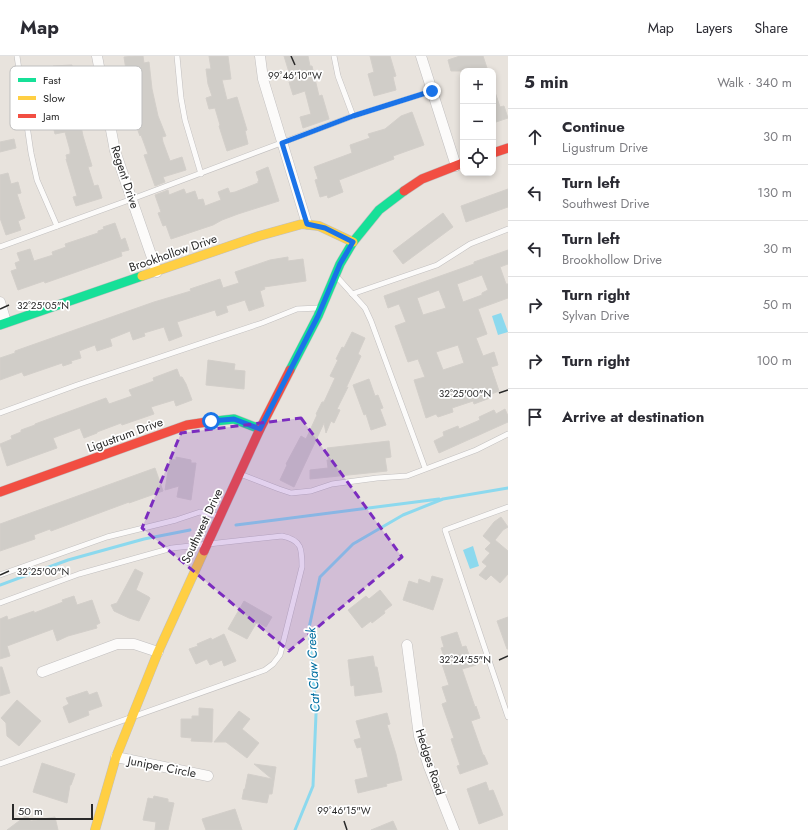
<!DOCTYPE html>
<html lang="en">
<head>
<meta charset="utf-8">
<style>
	body { margin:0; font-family:Jost,sans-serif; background:#f2f2f3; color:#2b2b33 }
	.controls { position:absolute; right:12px; top:12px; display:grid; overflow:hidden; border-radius:8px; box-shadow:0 2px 6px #0003 }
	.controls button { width:36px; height:36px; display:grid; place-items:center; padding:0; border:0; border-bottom:1px solid #e1e1e2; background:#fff; color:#2b2b33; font:20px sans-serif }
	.scale { position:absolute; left:12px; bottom:10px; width:81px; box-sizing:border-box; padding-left:4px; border:2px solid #292929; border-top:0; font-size:11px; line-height:14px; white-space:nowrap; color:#292929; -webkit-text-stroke:3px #fff; paint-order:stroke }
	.stop { position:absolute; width:12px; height:12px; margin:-9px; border:3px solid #1a73e8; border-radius:50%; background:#fff }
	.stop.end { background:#1a73e8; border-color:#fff; box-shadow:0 1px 4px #0008 }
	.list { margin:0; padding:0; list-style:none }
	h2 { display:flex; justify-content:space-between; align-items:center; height:52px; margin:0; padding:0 16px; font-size:17px }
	h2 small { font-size:13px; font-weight:400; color:#7c7c81 }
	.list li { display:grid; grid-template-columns:26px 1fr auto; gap:12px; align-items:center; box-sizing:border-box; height:56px; padding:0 16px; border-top:1px solid #e1e1e2 }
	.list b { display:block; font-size:15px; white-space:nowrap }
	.list p { margin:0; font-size:13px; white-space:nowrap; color:#7c7c81 }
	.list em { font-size:13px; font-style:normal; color:#7c7c81 }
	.icon { flex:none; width:22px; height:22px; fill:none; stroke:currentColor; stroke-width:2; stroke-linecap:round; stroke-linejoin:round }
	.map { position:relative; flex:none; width:508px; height:774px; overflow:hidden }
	header { display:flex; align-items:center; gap:24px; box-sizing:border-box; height:56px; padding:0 20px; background:#fff; border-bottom:1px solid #e1e1e2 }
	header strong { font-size:19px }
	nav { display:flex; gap:22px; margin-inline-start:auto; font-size:14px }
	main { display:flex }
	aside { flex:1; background:#fff }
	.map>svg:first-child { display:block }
</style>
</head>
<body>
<header>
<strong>Map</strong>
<nav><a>Map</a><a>Layers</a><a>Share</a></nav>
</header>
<main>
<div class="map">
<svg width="508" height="774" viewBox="0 0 508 774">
	<rect width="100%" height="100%" fill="#e8e3dd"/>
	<g fill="#8cd9ee">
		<polygon points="501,257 508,276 498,279 492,260"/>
		<polygon points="473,490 479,510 470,513 463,494"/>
	</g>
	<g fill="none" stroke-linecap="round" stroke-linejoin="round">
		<g stroke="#8cd9ee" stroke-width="3">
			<polyline points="236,469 439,443"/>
			<polyline points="0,529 68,504 144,483 190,474"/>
			<polyline points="295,774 313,730 316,658 309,572 320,521 353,488 403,459 443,443 508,432"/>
		</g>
	</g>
	<g fill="#d0cdc8" stroke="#d3cfca" fill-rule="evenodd">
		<polygon points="134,0 143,0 144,7 149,6 152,33 158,60 166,80 162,81 163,86 170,105 182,101 186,114 163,121 165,126 155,130 144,99 148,98 141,79 140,80 134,64 128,34 129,34 127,13 126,14 124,1"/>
		<polygon points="209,0 228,0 231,23 222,24 227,44 237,41 247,74 245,75 248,88 227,95 219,70 220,69 215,52 209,53 206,42 212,40 208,28 206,13 211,13"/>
		<polygon points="284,0 308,0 310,10 312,10 319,40 322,39 329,63 303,72 300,61 311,58 305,35 293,39 289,26 292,26"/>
		<polygon points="370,0 390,0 396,20 393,21 396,34 374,40 368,18 374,16"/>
		<polygon points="460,0 483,0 488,15 451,15 448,4"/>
		<polygon points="72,9 75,46 76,45 83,80 92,110 88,111 94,130 98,129 102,142 76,150 73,141 77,140 66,103 67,103 66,99 70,98 70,94 65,76 55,78 52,66 56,65 50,37 49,37 47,23 54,23 53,10"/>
		<polygon points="493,36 495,36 500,51 504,50 508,62 493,67"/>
		<polygon points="412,56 424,89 393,100 394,103 339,124 343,136 328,142 327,139 320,141 315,124 318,123 314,111 352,97 350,89 370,82 368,78 385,73 401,60"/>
		<polygon points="14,83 16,92 0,96 0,86"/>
		<polygon points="268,111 279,145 238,158 222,164 213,169 171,183 166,169 163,170 158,157 161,156 155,139 168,134 169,139 184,133 186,138 195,135 198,144 203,143 205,150 221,144 218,136 228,132 230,137 235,136 258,127 258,125 259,125 256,116"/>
		<polygon points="8,117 11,128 18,126 21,137 17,138 25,162 18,165 21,174 6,179 0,162 0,119"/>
		<polygon points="508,133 508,151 466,166 461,150"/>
		<polygon points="443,157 453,171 403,208 393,195"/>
		<polygon points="115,167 121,184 125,182 129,194 121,196 122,200 45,227 44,225 18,234 11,215 17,213 15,207 20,205 17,197 30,193 34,205 53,199 52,196 66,191 65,188 98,177 98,175 104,173 103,171"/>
		<path d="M508 194V208L500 211 506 228H508V242L478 253 487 278 476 282 483 300 494 296 498 309 491 311 499 335 489 339 490 342 474 348 473 345 452 352 453 356 438 361 436 358 426 362 414 324 425 321 418 303 408 306 395 270 406 266 399 248 388 252 384 240 474 208V206ZM482 219 488 234 482 237V239L463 246 457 228ZM439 234 446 252 423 259 417 242ZM458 289 464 307 443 314 436 296Z"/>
		<polygon points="288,201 288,205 303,203 306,225 264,231 265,233 260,235 264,250 249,255 245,244 226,250 228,256 217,260 215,254 177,266 182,280 169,285 164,271 144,277 145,280 133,284 130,275 110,283 112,290 97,295 95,289 79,295 81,302 71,305 72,307 63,310 62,307 24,320 22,316 0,324 0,302 15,297 15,295 154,246 191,235 190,233 220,223 223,232 239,227 235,216 270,204"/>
		<polygon points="352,276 365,282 358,298 361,300 346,332 348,331 337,353 340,354 334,367 331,365 326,377 324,367 294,431 280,424 287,409 286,408 301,380 306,383 317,359 316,358 322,346 324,346 335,322 330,320 338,304 336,303 342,291 344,292"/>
		<polygon points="208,304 235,308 234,314 245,315 244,333 206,329"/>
		<polygon points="177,313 180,321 182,321 186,328 192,344 176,350 174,344 151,351 154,358 122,369 121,367 97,376 97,377 84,382 80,372 53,382 57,392 7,410 0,388 12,383 11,380 21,376 21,374 35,369 35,368 106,342 109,348 132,340 129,334 154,325 153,322"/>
		<polygon points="369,323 375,340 378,339 383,352 380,353 386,369 371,374 366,358 364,359 353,329"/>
		<polygon points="505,353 508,360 508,366 439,397 434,385 444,380 443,376 458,370 459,373 480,364 479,361 494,354 496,358"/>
		<polygon points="389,385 391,401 385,402 387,415 310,423 310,414 328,412 327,404 329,404 327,392"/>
		<polygon points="176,401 191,404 191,407 196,407 191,444 177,441 179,430 165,434 170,403 176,404"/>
		<polygon points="155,412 163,435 129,447 129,446 51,475 50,473 34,479 35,483 0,495 0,468"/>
		<polygon points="501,461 508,471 503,474 495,484 508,495 508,518 500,527 491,519 486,524 479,519 487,510 482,506 490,497 485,493 491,487 483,480 494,466"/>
		<polygon points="135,513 143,517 136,534 149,541 150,542 139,565 129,562 114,555 111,549 117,547"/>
		<polygon points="432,520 443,523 433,554 403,544 409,525 418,528 419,523 430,527"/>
		<polygon points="380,534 392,549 384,555 385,557 372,567 371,565 362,572 348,554 366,540 369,543"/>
		<polygon points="74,540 77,549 92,544 100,567 96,569 97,572 68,580 57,585 53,573 7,590 10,600 0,603 0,563 7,560 8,564 34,555 34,557 63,546 62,544"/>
		<polygon points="244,545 272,561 266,571 257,566 247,583 228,573"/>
		<polygon points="508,561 508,593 507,593 497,565"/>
		<polygon points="457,576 462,591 466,590 469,599 472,598 476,609 462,613 475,651 476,650 480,662 471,665 483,699 484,699 488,708 460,718 457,710 460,709 451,683 454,682 442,648 447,646 442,631 449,629 442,608 446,606 441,592 444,591 441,581"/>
		<polygon points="224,578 236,605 224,610 222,604 210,609 207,603 196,608 189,593 198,590 197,588 211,582 212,584"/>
		<polygon points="373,600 375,611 377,611 382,636 355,640 354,629 351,630 348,604"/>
		<polygon points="0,611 2,611 10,637 0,640"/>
		<polygon points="87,635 89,639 97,636 102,650 88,655 89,659 69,667 63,651 69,648 66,642"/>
		<polygon points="17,644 41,665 19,690 7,680 6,667 1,662"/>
		<polygon points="199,652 213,653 212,686 191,685 192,682 181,681 181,663 192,663 192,660 199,660"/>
		<polygon points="239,655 250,663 242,673 259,687 247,702 226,686 214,686"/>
		<polygon points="387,657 390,668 387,669 396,698 402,724 386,728 387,730 358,737 355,724 368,721 361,691 357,692 354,684 361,682 356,665"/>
		<polygon points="42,707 75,718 71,729 70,729 67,747 33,736"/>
		<polygon points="254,708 276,711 272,738 269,738 267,747 242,743 244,733 245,733 248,718 272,723"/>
		<polygon points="486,726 489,735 493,734 503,759 479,768 467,733"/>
		<polygon points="154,740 168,743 168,746 174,747 168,774 155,774 156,766 143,764 148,742 153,743"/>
		<polygon points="235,753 242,774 206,774 202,763"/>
		<polygon points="27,759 31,765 55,761 58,774 7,774"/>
		<polygon points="393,765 397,774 371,774"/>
	</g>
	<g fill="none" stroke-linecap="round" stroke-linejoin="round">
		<defs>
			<g id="lane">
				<polyline points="17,0 31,97 37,124 57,170"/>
				<polyline points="177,0 181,42 185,64 201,118"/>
				<polyline points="334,0 338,20 353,60"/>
				<polyline points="0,191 132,143 353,60 432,35"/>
				<polyline points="337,221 365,252 371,265 425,412"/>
				<polyline points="352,238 437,209 470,188 508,173"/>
				<polyline points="0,357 77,329 262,267 297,253 319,252"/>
				<polyline points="240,418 279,433 291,437 311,435 332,428 377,422 407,420 476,394 508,378"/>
				<polyline points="508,451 445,474 508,661"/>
				<polyline points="0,519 107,481 176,464 200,456 219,460"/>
				<path d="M0 547 79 518 172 492 282 480C302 484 302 493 302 511L280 599 273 608 265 614 0 708"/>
			</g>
			<g id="street">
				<polyline points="97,0 115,95 157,216"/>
				<polyline points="260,0 263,23 307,168"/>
				<polyline points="421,0 456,110"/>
				<polyline points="0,246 6,266"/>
				<polyline points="407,589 419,680 429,711 454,774"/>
				<polyline points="42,616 117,588 134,588 158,596"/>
				<polyline points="116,701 208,720"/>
			</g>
			<g id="fast">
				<polyline points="0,269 142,220"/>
				<polyline points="290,314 318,260 340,208 353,186 379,154 404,135"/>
				<polyline points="207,366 234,363 260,373"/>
			</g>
			<g id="slow">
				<polyline points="142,220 259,180 302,168 319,170 353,186"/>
				<polyline points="95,774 116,701 158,596 204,495"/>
			</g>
			<g id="jam">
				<polyline points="493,97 508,92"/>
				<polyline points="404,135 422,123 463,107"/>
				<polyline points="0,436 187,369 207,366"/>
				<polyline points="204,495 260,373 290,314"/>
			</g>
		</defs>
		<use href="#lane" stroke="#c1bfbf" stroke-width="6"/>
		<use href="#street" stroke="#c1bfbf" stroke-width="11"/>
		<use href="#fast" stroke="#c1bfbf" stroke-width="10"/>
		<use href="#slow" stroke="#c1bfbf" stroke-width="10"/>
		<use href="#jam" stroke="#c1bfbf" stroke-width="10"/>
		<use href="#lane" stroke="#fcfbfa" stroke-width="5"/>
		<use href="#street" stroke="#fcfbfa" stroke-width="10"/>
		<use href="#fast" stroke="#16e098" stroke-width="9"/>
		<use href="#slow" stroke="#ffcf43" stroke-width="9"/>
		<use href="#jam" stroke="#f24e42" stroke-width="9"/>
	</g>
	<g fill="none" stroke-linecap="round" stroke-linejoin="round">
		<polyline stroke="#1a73e8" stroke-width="5" points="211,365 234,363 260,373 318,260 340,208 353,186 325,172 307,168 282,87 353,60 432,35"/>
	</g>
	<path fill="#7b2cbf" fill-opacity="0.2" stroke="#7b2cbf" stroke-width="3" stroke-dasharray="8 5" stroke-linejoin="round" d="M301 362 402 501 289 595 142 472 181 377Z"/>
	<path fill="none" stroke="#292929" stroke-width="1.5" d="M291 0 295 9M0 253 9 249M499 337 508 334M0 519 9 515M499 604 508 600M344 765 347 774"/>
	<g text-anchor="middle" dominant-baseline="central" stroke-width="3.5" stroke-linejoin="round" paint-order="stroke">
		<g font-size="12" fill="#292929" stroke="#fff">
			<text transform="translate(125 121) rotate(72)">Regent Drive</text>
			<text transform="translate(173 197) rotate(-19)">Brookhollow Drive</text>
			<text transform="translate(125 379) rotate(-20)">Ligustrum Drive</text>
			<text transform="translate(202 470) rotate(-65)">Southwest Drive</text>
			<text transform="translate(430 706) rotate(72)">Hedges Road</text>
			<text transform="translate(162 711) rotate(11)">Juniper Circle</text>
		</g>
		<g font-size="13" font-style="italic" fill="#0471a2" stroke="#fff">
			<text transform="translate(313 614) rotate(-93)">Cat Claw Creek</text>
		</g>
	</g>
	<rect x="10" y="10" width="132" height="64" rx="6" fill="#fff" stroke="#bfbfbf" stroke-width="1"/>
	<rect x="18" y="22" width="18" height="4" fill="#16e098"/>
	<rect x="18" y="40" width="18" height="4" fill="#ffcf43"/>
	<rect x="18" y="58" width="18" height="4" fill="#f24e42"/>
	<g font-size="11" fill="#292929">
		<text x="43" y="28">Fast</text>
		<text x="43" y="46">Slow</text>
		<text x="43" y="64">Jam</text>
	</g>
	<g font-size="10" text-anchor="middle" fill="#292929" stroke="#fff" stroke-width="3.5" stroke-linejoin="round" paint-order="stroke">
		<text x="295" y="23">99°46'10"W</text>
		<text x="43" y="253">32°25'05"N</text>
		<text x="465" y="341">32°25'00"N</text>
		<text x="43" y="519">32°25'00"N</text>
		<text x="465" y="607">32°24'55"N</text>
		<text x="344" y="758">99°46'15"W</text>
	</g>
</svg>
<div class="controls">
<button>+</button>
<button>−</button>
<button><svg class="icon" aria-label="locate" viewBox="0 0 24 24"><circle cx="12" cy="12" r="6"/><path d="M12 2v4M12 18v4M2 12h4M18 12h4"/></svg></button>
</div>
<div class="scale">50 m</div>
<div class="stop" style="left:211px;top:365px"></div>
<div class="stop end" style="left:432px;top:35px"></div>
</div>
<aside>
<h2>5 min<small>Walk · 340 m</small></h2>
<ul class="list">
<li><svg class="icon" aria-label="ahead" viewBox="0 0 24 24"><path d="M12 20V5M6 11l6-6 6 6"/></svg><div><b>Continue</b><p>Ligustrum Drive</p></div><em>30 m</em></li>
<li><svg class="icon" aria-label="left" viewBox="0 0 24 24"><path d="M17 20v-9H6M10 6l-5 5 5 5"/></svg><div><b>Turn left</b><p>Southwest Drive</p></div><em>130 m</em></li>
<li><svg class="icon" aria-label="left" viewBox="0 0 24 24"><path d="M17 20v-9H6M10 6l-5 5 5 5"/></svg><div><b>Turn left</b><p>Brookhollow Drive</p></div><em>30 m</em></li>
<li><svg class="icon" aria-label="right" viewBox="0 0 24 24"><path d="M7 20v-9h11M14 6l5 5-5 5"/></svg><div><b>Turn right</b><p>Sylvan Drive</p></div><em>50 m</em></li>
<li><svg class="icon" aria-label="right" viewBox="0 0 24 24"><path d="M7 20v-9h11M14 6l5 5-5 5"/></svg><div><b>Turn right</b></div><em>100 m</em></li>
<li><svg class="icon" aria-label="arrive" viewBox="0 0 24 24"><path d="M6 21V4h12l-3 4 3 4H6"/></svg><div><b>Arrive at destination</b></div></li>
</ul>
</aside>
</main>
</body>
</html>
